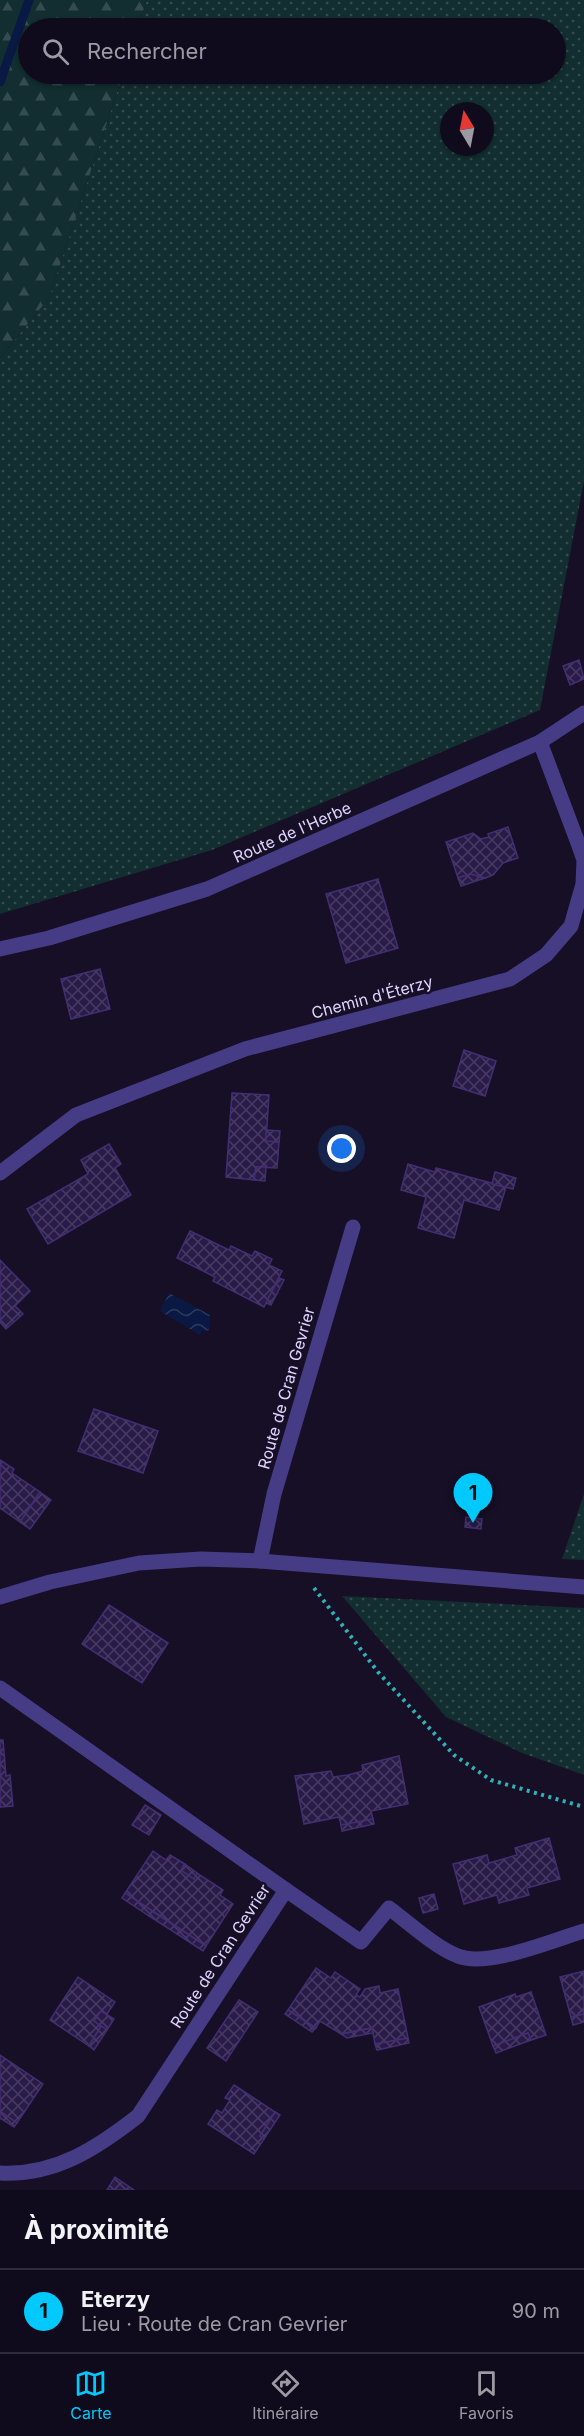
<!DOCTYPE html>
<html lang="fr">
<head>
<meta charset="utf-8">
<style>
	body { margin:0; font-family:Inter,sans-serif; background:#1e1929; color:#f1f3f6 }
	.compass { position:absolute; left:440px; top:102px; width:54px; height:54px; border-radius:50%; background:#100b1c; box-shadow:0 2px 4px #0004; rotate:350deg }
	.you { position:absolute; left:342px; top:1149px; width:21px; height:21px; margin:-15px; border:4px solid #fff; border-radius:50%; background:#1a73e8; box-shadow:0 0 0 9px #1a73e833 }
	.badge { display:grid; place-items:center; width:39px; height:39px; border-radius:50%; background:#02c9fd; color:#111; font-size:20px; font-weight:700 }
	.pin { position:absolute; translate:-50% -50px; filter:drop-shadow(0 2px 3px #0008) }
	.pin::after { content:''; position:absolute; top:32px; width:21px; height:18px; background:inherit; clip-path:polygon(0 0,100% 0,50% 100%) }
	.list { margin:0; padding:0; list-style:none }
	h2 { display:flex; justify-content:space-between; align-items:center; height:78px; margin:0; padding:0 24px; font-size:26px }
	h2 small { font-size:20px; font-weight:400; color:#9c9ba3 }
	.list li { display:grid; grid-template-columns:39px 1fr auto; gap:18px; align-items:center; box-sizing:border-box; height:84px; padding:0 24px; border-top:2px solid #302b3b }
	.list b { display:block; font-size:22px; white-space:nowrap }
	.list p { margin:0; font-size:20px; white-space:nowrap; color:#9c9ba3 }
	.list em { font-size:20px; font-style:normal; color:#9c9ba3 }
	.icon { flex:none; width:33px; height:33px; fill:none; stroke:currentColor; stroke-width:2; stroke-linecap:round; stroke-linejoin:round }
	.map { position:relative; flex:none; width:584px; height:2190px; overflow:hidden }
	.search { position:absolute; background:#100b1c; box-shadow:0 2px 4px #0004; left:18px; right:18px; top:18px; height:66px; display:flex; align-items:center; gap:15px; box-sizing:border-box; padding:0 21px; border-radius:33px; color:#9c9ba3; font-size:22px }
	.sheet { height:162px; background:#100b1c }
	nav { display:flex; justify-content:space-around; align-items:center; box-sizing:border-box; height:84px; border-top:2px solid #302b3b; background:#100b1c; font-size:16px; color:#9c9ba3 }
	nav a { display:grid; justify-items:center; gap:3px }
	nav .on { color:#02c9fd }
	.map>svg:first-child { display:block }
</style>
</head>
<body>
<div class="map">
<svg width="584" height="2190" viewBox="0 0 584 2190">
	<defs>
		<pattern id="grass-dots" width="8" height="8" patternUnits="userSpaceOnUse" patternTransform="scale(1.5)"><rect width="8" height="8" fill="#122e30"/><path d="M2 2h.1M6 6h.1" fill="none" stroke="#344b4f" stroke-width="1.8" stroke-linecap="round"/></pattern>
		<pattern id="forest-firs" width="22" height="20" patternUnits="userSpaceOnUse" patternTransform="scale(1.5)"><rect width="22" height="20" fill="#122e30"/><path d="M5 1l3.5 6h-7zM16 11l3.5 6h-7z" fill="#344b4f"/></pattern>
		<pattern id="water-waves" width="16" height="10" patternUnits="userSpaceOnUse" patternTransform="scale(1.5)"><rect width="16" height="10" fill="#0a1944"/><path d="M0 5q4-4 8 0t8 0" fill="none" stroke="#2d3a60"/></pattern>
		<pattern id="building-cross-hatch" width="8" height="8" patternUnits="userSpaceOnUse" patternTransform="scale(1.5)"><rect width="8" height="8" fill="#291b47"/><path d="M0 0l8 8M0 8l8-8" fill="none" stroke="#483b63"/></pattern>
	</defs>
	<rect width="100%" height="100%" fill="#160f26"/>
	<g fill="url(#grass-dots)" fill-rule="evenodd">
		<path d="M147 0H584V481L540 710 212 850 0 914V358L49 298 123 74H556V28H137ZM449 111H485V147H449Z"/>
		<polygon points="584,1494 584,1560 562,1559"/>
		<polygon points="342,1596 584,1608 584,1775 522,1753 446,1717"/>
	</g>
	<polygon fill="url(#forest-firs)" points="0,0 147,0 137,28 28,28 28,74 123,74 49,298 0,358"/>
	<polygon fill="url(#water-waves)" points="169,1293 210,1315 210,1328 207,1332 202,1330 200,1335 160,1311"/>
	<g fill="none" stroke-linecap="round" stroke-linejoin="round">
		<polyline stroke="#0a1944" stroke-width="9" points="0,82 29,0"/>
	</g>
	<g fill="url(#building-cross-hatch)" stroke="#432e73" stroke-width="1.5">
		<polygon points="579,660 584,679 570,685 563,666"/>
		<polygon points="508,827 518,858 503,863 493,875 485,878 470,874 458,878 446,842 473,833 481,839 489,837 488,834"/>
		<polygon points="470,874 485,878 461,886 458,878"/>
		<polygon points="378,879 398,948 346,963 326,894"/>
		<polygon points="100,969 110,1009 71,1019 61,979"/>
		<polygon points="464,1050 496,1061 485,1096 453,1086"/>
		<polygon points="232,1093 269,1095 266,1141 279,1142 277,1168 256,1167 254,1180 226,1177"/>
		<polygon points="266,1130 280,1131 279,1142 266,1141"/>
		<polygon points="109,1144 121,1164 115,1168 131,1195 48,1244 27,1209 88,1174 81,1160"/>
		<polygon points="408,1164 435,1172 436,1168 506,1187 499,1210 464,1200 454,1238 418,1228 426,1197 401,1190"/>
		<polygon points="256,1167 266,1167 265,1181 254,1180"/>
		<polygon points="495,1172 516,1178 513,1189 492,1184"/>
		<polygon points="190,1231 229,1250 231,1246 252,1256 255,1251 272,1259 269,1265 282,1271 264,1307 213,1281 215,1277 177,1258"/>
		<polygon points="0,1260 30,1291 15,1306 23,1314 6,1329 0,1322"/>
		<polygon points="279,1278 284,1280 271,1305 266,1303"/>
		<polygon points="94,1409 158,1431 143,1473 78,1451"/>
		<polygon points="0,1460 14,1469 12,1473 40,1492 20,1522 0,1508"/>
		<polygon points="40,1492 51,1500 30,1529 20,1522"/>
		<polygon points="466,1517 482,1519 481,1529 465,1527"/>
		<polygon points="109,1605 168,1643 142,1683 82,1644"/>
		<polygon points="0,1740 3,1740 6,1776 10,1775 13,1806 0,1807"/>
		<polygon points="399,1756 408,1804 371,1811 373,1819 341,1825 339,1817 304,1824 295,1776 331,1771 333,1777 348,1775 363,1771 362,1765"/>
		<polygon points="145,1805 161,1815 149,1835 132,1825"/>
		<polygon points="373,1819 374,1824 342,1831 341,1825"/>
		<polygon points="549,1838 560,1879 527,1888 529,1895 499,1903 497,1895 464,1904 453,1864 487,1855 489,1863 517,1855 515,1848"/>
		<polygon points="153,1851 166,1860 170,1855 185,1864 181,1870 194,1879 197,1873 223,1890 220,1895 233,1904 206,1946 125,1893"/>
		<polygon points="185,1864 197,1873 194,1879 181,1870"/>
		<polygon points="125,1893 152,1911 149,1916 122,1898"/>
		<polygon points="434,1894 438,1909 423,1913 419,1898"/>
		<polygon points="152,1911 180,1929 177,1934 149,1916"/>
		<polygon points="180,1929 206,1946 203,1951 177,1934"/>
		<polygon points="316,1968 331,1978 335,1972 360,1989 356,1995 360,1997 365,1989 379,1986 380,1993 398,1989 408,2038 375,2044 372,2028 341,2034 320,2021 316,2028 288,2010"/>
		<polygon points="584,1971 584,2014 571,2017 560,1977"/>
		<polygon points="78,1977 115,2002 107,2014 101,2011 94,2021 101,2026 89,2046 50,2020"/>
		<polygon points="531,1992 546,2035 531,2040 528,2033 493,2046 479,2007 515,1994 516,1997"/>
		<polygon points="239,2000 258,2012 226,2061 207,2048"/>
		<polygon points="288,2010 316,2028 312,2032 285,2014"/>
		<polygon points="101,2011 114,2019 107,2030 94,2021"/>
		<polygon points="584,2014 584,2022 573,2025 571,2017"/>
		<polygon points="101,2026 107,2030 94,2050 89,2046"/>
		<polygon points="372,2028 373,2033 347,2038 341,2034"/>
		<polygon points="528,2033 531,2040 496,2053 493,2046"/>
		<polygon points="408,2038 409,2043 377,2050 375,2044"/>
		<polygon points="0,2055 43,2084 17,2123 0,2111"/>
		<polygon points="234,2085 275,2112 260,2136 264,2139 254,2154 208,2124 217,2110 222,2113 230,2100 225,2098"/>
		<polygon points="0,2111 17,2123 14,2127 0,2118"/>
		<polygon points="275,2112 280,2115 264,2139 260,2136"/>
		<polygon points="115,2177 134,2190 107,2190"/>
	</g>
	<g fill="none" stroke-linecap="round" stroke-linejoin="round">
		<polyline stroke="#30b1b7" stroke-width="4" stroke-dasharray="3 4.5" stroke-linecap="butt" points="314,1588 378,1672 454,1755 491,1780 584,1807"/>
		<path stroke="#463b85" stroke-width="15" d="M286 1890 361 1942 389 1908C408 1922 436 1948 458 1956 488 1968 553 1940 584 1931"/>
		<g stroke="#463b85" stroke-width="15">
			<polyline points="0,949 49,938 207,889 540,742 584,713"/>
			<polyline points="0,1173 76,1115 245,1049 510,979 546,955 571,926 583,884 584,860 578,843 540,742"/>
			<polyline points="260,1561 274,1494 353,1227"/>
			<polyline points="0,1597 50,1582 139,1563 201,1559 260,1561 584,1587"/>
			<path d="M0 1688 286 1890 138 2116C97 2148 55 2176 0 2173"/>
		</g>
	</g>
	<g text-anchor="middle" dominant-baseline="central" stroke-width="5" stroke-linejoin="round" paint-order="stroke">
		<g font-size="16" fill="#ded5ff" stroke="#160f26">
			<text transform="translate(292 832) rotate(-24)">Route de l'Herbe</text>
			<text transform="translate(372 997) rotate(-15)">Chemin d'Éterzy</text>
			<text transform="translate(286 1388) rotate(-74)">Route de Cran Gevrier</text>
			<text transform="translate(220 1956) rotate(-57)">Route de Cran Gevrier</text>
		</g>
	</g>
</svg>
<svg class="compass" viewBox="-18 -18 36 36"><path d="M0-13l5 13h-10z" fill="#e53935"/><path d="M0 13l5-13h-10z" fill="#9c9ba3"/></svg>
<div class="you"></div>
<div class="pin badge" style="left:473px;top:1523px">1</div>
<div class="search"><svg class="icon" aria-label="search" viewBox="0 0 24 24"><circle cx="10" cy="10" r="6"/><path d="M15 15l6 6"/></svg>Rechercher</div>
</div>
<section class="sheet">
<h2>À proximité<small></small></h2>
<ul class="list">
<li><span class="badge">1</span><div><b>Eterzy</b><p>Lieu · Route de Cran Gevrier</p></div><em>90 m</em></li>
</ul>
</section>
<nav>
<a class="on"><svg class="icon" aria-label="map" viewBox="0 0 24 24"><path d="M3 6l6-2 6 2 6-2v14l-6 2-6-2-6 2zM9 4v14M15 6v14"/></svg>Carte</a>
<a><svg class="icon" aria-label="directions" viewBox="0 0 24 24"><path d="M12 3l9 9-9 9-9-9zM9 14v-3h6M13 9l2 2-2 2"/></svg>Itinéraire</a>
<a><svg class="icon" aria-label="saved" viewBox="0 0 24 24"><path d="M7 4h10v16l-5-4-5 4z"/></svg>Favoris</a>
</nav>
</body>
</html>
